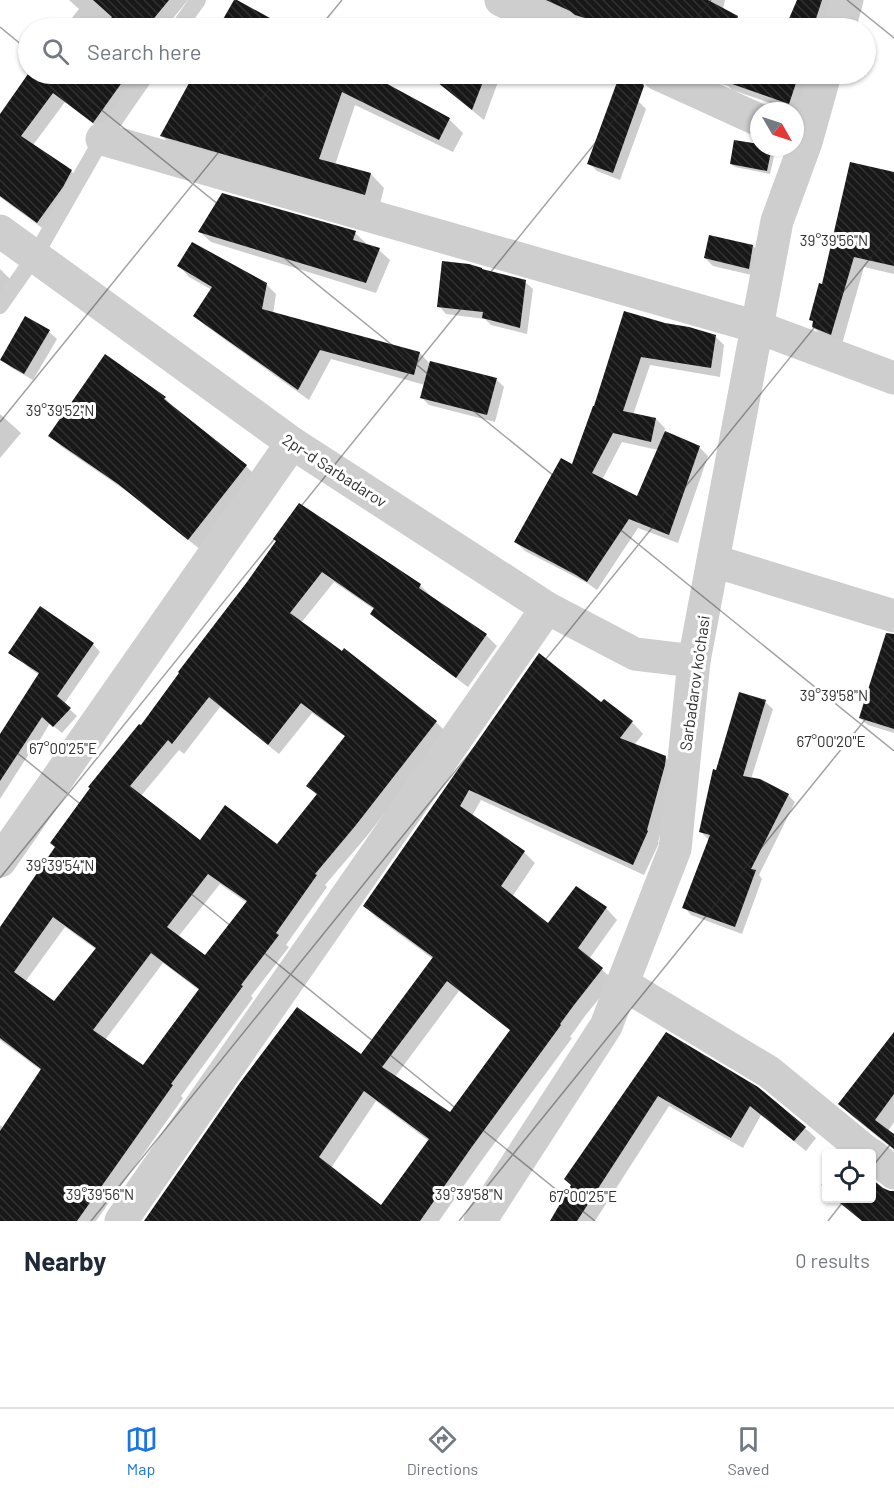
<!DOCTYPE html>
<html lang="en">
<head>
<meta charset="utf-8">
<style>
	body { margin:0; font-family:Barlow,sans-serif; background:#f6f6f7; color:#1f2937 }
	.controls { position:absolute; right:18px; bottom:18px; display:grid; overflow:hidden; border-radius:6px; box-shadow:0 2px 4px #0004 }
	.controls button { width:54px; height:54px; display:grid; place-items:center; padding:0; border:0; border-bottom:2px solid #e0e1e3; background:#fff; color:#1f2937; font:30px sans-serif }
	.compass { position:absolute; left:750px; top:102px; width:54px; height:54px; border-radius:50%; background:#fff; box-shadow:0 2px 4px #0004; rotate:129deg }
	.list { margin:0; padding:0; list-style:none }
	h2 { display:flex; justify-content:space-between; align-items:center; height:78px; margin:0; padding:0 24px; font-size:26px }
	h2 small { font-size:20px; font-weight:400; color:#747a83 }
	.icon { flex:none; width:33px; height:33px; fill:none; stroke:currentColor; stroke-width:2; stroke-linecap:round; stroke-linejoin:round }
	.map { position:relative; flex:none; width:894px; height:1221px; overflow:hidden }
	.search { position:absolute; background:#fff; box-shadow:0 2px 4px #0004; left:18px; right:18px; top:18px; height:66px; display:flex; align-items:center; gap:15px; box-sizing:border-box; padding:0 21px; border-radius:33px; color:#747a83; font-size:22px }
	.sheet { height:186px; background:#fff }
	nav { display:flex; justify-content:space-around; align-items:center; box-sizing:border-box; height:84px; border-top:2px solid #e0e1e3; background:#fff; font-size:16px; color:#747a83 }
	nav a { display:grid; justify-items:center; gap:3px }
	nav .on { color:#1a73e8 }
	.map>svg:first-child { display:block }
</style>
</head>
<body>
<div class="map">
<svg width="894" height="1221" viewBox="0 0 894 1221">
	<defs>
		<pattern id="building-back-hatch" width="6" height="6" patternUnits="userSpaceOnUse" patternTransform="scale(1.5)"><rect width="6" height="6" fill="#181818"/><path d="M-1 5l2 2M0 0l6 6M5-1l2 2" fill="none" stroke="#313131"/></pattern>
	</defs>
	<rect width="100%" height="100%" fill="#fff"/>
	<g fill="#0003" fill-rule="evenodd">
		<polygon points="69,0 188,0 165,28 64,28 79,9"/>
		<polygon points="537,0 725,0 723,10 738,17 748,27 747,28 598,28 587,25 582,21"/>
		<polygon points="798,0 835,0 826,28 787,28"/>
		<polygon points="235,1 285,28 220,28"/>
		<polygon points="31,74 147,74 105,133 65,102 33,145 71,171 82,182 49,233 0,197 0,116"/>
		<polygon points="196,74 366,74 449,119 463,133 453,152 355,105 335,165 371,174 384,188 379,208 175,149 162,136"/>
		<polygon points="429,74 501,74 484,120 441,85"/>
		<polygon points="693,74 812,74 800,113 732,90 728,86"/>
		<polygon points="638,101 646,109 620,180 597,171 589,163"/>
		<polygon points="759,146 759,147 771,148 775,152 770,174 735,167 731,164"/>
		<polygon points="894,174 894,274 864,267 842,344 824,338 813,327 814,323 810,319 823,285"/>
		<polygon points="200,232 355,233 366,243 365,245 379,250 390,260 376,293 211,242"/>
		<polygon points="753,246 761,254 756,276 713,266 705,258"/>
		<polygon points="179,266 266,284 276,294 273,314 420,353 430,364 496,379 504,387 495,422 429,405 421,397 425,385 331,359 309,400 206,326 195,316 212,290 189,277"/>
		<polygon points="0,269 11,280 0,294"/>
		<polygon points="525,282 533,289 527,334 491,325 485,319 446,314 439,306"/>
		<polygon points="26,318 49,332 57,339 33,380 10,367 2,359"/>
		<path d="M664 325 715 336 724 345 720 377 650 365 633 415 656 419 665 428 664 433 699 447 708 456 678 543 638 528 597 590 587 583 525 551 516 542 573 466 594 407ZM622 442 658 450 638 498 602 480Z"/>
		<polygon points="165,398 176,410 246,466 258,478 201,550 132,495 62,447 50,436"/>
		<polygon points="0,414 21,433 0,458"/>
		<path d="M278 541 420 585 431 596 486 635 497 646 468 687 383 624 372 613 375 610 334 582 301 623 342 653 344 651 436 722 447 733 367 836 325 885 327 887 286 945 289 947 251 996 253 998 181 1096 183 1098 96 1221H0V1125L4 1128 42 1071 0 1040V929L141 727ZM220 707 279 754 312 713 346 737 308 786 318 796 277 846 200 842 141 796 179 750 184 754ZM220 884 247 903 205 957 178 937ZM65 927 97 950 54 1004 25 982ZM163 963 199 990 144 1067 105 1040Z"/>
		<polygon points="93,644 100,652 64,704 77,716 62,733 50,723 34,750 32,749 0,799 0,737 39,675 29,668 21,660"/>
		<path d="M539 655 602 704 604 701 632 722 643 734 634 745 665 757 676 768 675 777 658 842 659 843 644 875 481 800 472 816 524 852 535 863 512 897 548 925 606 908 617 920 589 959 614 980 585 1016 570 1037 572 1038 482 1160 439 1221H146L361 1056 433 959 376 917 365 906ZM459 991 511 1031 450 1114 395 1077ZM376 1101 429 1141 381 1207 331 1168Z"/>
		<polygon points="894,664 894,733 868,725 860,718"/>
		<polygon points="765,702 773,709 751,779 788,795 795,802 759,875 762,879 742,934 691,915 684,907 709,840 701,832 717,772"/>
		<polygon points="667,1034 805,1128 816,1138 806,1151 761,1115 743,1148 669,1106 595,1221 552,1221"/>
		<polygon points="894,1049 894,1122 888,1131 894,1136 894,1150 852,1116 840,1104"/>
		<polygon points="826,1178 826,1191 821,1185"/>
		<polygon points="872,1181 881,1189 894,1192 894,1221 862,1221 834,1198 872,1198"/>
	</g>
	<g fill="url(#building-back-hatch)" fill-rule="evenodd">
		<polygon points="93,0 169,0 146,28 102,28 112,17"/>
		<polygon points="234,0 237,0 288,28 218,28"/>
		<polygon points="546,0 708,0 738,16 735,25 744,28 599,28 601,23 575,15 570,11"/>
		<polygon points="797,0 822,0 813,28 785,28"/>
		<polygon points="28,74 128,74 93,123 53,93 21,136 72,170 63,187 37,223 0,196 0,114"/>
		<polygon points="194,74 369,74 450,118 439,140 342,92 319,159 371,173 365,195 160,136"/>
		<polygon points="427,74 486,74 472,110"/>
		<polygon points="620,74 640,74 639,76 644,86 613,173 587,164"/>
		<polygon points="708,74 799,74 789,104 721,80 722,78"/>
		<polygon points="734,140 759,144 759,147 772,147 767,171 730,164"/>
		<polygon points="850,162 894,172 894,266 854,257 831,335 812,327 813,321 809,320 819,283 822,284"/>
		<polygon points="222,193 356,231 353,240 380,248 366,283 198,232"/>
		<polygon points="709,235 753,245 749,269 704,258"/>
		<polygon points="192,242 267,283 262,309 420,352 414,375 320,350 298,390 193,316 212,287 177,266"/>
		<polygon points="442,261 469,264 482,268 482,269 526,280 520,328 482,318 483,312 437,307"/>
		<polygon points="624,311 665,323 689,327 716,335 711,368 641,357 623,411 656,418 651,442 613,433 592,473 637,496 665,431 700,446 669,535 629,519 587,582 576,575 514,542 561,458 572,464 593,406 594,406"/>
		<polygon points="25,316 50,330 24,374 0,360"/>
		<polygon points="105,354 166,397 164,399 247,465 188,540 118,484 48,436"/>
		<polygon points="430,361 497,378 487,415 420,398"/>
		<path d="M299 503 421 584 419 588 487 634 456 678 370 614 374 608 322 572 290 613 342 651 344 648 437 721 356 825 315 874 317 875 276 933 279 935 241 985 243 986 171 1084 173 1085 77 1221H0V1131L41 1069 0 1038V927L55 847 50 843 90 788 88 787 139 724 141 725 179 673 178 672 247 582 276 541 273 539ZM209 697 268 745 301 703 345 736 306 786 317 794 277 844 225 805 200 840 130 786 168 740 172 744ZM208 874 247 901 205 955 167 927ZM53 917 96 948 54 1001 14 972ZM151 953 199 989 143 1065 93 1030Z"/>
		<polygon points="40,606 94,643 57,696 71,708 53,727 42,717 0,781 0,734 39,673 8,653"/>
		<polygon points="886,633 894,634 894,729 859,718"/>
		<path d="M539 653 601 702 604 699 633 721 620 738 666 756 665 765 647 830 648 831 633 865 469 790 460 806 525 851 501 886 548 923 576 886 607 907 578 948 603 968 574 1005 560 1024 561 1025 471 1148 420 1221H144L239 1084 297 1007 361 1054 433 957 363 906ZM447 981 510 1030 450 1112 382 1067ZM364 1091 429 1139 381 1205 319 1157Z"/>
		<polygon points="739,692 766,700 743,776 760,779 789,794 751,869 756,870 735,927 682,908 710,835 699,832 713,769 716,770"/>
		<polygon points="666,1032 758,1087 806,1127 794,1141 750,1106 731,1138 658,1096 577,1221 550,1221 571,1185 564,1179"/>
		<polygon points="894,1032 894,1094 875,1120 894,1134 894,1149 838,1104"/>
		<polygon points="872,1179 883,1188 890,1191 894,1191 894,1221 862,1221 834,1198 872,1198"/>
	</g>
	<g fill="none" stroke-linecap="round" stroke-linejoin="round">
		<g stroke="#cecece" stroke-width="16">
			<polyline points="178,28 198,0"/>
			<polyline points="0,306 35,256 102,139 147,74"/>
		</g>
		<g stroke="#cecece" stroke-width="33">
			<polyline points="501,0 562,28"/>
			<polyline points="839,28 847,0"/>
			<polyline points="658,74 759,120"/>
			<polyline points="102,139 757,327 894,378"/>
			<polyline points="0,231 292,443 547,608 635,654 694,661"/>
			<polyline points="714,561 894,616"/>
			<polyline points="0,861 292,443"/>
			<polyline points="623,984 769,1072 869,1154"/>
			<polyline points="872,1155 894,1173"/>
			<polyline points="121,1221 547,608"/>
			<polyline points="480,1221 606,1026 675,849 694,661 777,221 806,142 825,74"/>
		</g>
	</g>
	<path fill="none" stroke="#313131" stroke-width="1.5" stroke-opacity="0.45" d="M847 0 894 38M0 27 28 50M319 28 342 0M688 28 711 0M57 74 894 751M0 422 282 74M0 739 595 1221M0 878 651 74M872 1167 894 1140M91 1221 894 229M459 1221 894 684M828 1221 846 1198"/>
	<g text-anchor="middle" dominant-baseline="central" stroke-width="6" stroke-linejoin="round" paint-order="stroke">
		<g font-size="16" fill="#313131" stroke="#fff">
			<text transform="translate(335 470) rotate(33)">2pr-d Sarbadarov</text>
			<text transform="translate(694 683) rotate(-82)">Sarbadarov ko'chasi</text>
		</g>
	</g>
	<g font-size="15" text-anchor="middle" fill="#313131" stroke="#fff" stroke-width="6" stroke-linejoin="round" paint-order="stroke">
		<text x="834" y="246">39°39'56"N</text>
		<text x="60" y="416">39°39'52"N</text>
		<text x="834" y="701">39°39'58"N</text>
		<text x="831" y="747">67°00'20"E</text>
		<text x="63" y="754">67°00'25"E</text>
		<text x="60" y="871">39°39'54"N</text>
		<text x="100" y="1200">39°39'56"N</text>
		<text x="469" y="1200">39°39'58"N</text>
		<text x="583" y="1202">67°00'25"E</text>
	</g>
</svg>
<div class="controls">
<button><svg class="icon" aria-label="locate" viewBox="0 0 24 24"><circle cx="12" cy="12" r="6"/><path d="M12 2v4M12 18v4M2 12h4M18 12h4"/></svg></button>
</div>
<svg class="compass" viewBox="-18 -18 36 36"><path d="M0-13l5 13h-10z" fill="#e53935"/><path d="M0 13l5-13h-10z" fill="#747a83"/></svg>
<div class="search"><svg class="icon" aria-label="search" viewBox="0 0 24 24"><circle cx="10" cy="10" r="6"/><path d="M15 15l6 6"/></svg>Search here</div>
</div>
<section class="sheet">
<h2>Nearby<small>0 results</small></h2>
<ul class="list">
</ul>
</section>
<nav>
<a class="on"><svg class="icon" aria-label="map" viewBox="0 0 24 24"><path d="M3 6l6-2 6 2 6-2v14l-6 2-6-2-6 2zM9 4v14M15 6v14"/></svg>Map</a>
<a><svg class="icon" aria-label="directions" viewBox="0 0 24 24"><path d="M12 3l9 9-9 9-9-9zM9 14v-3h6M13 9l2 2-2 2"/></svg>Directions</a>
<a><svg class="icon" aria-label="saved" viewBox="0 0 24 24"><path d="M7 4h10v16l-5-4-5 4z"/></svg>Saved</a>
</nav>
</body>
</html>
